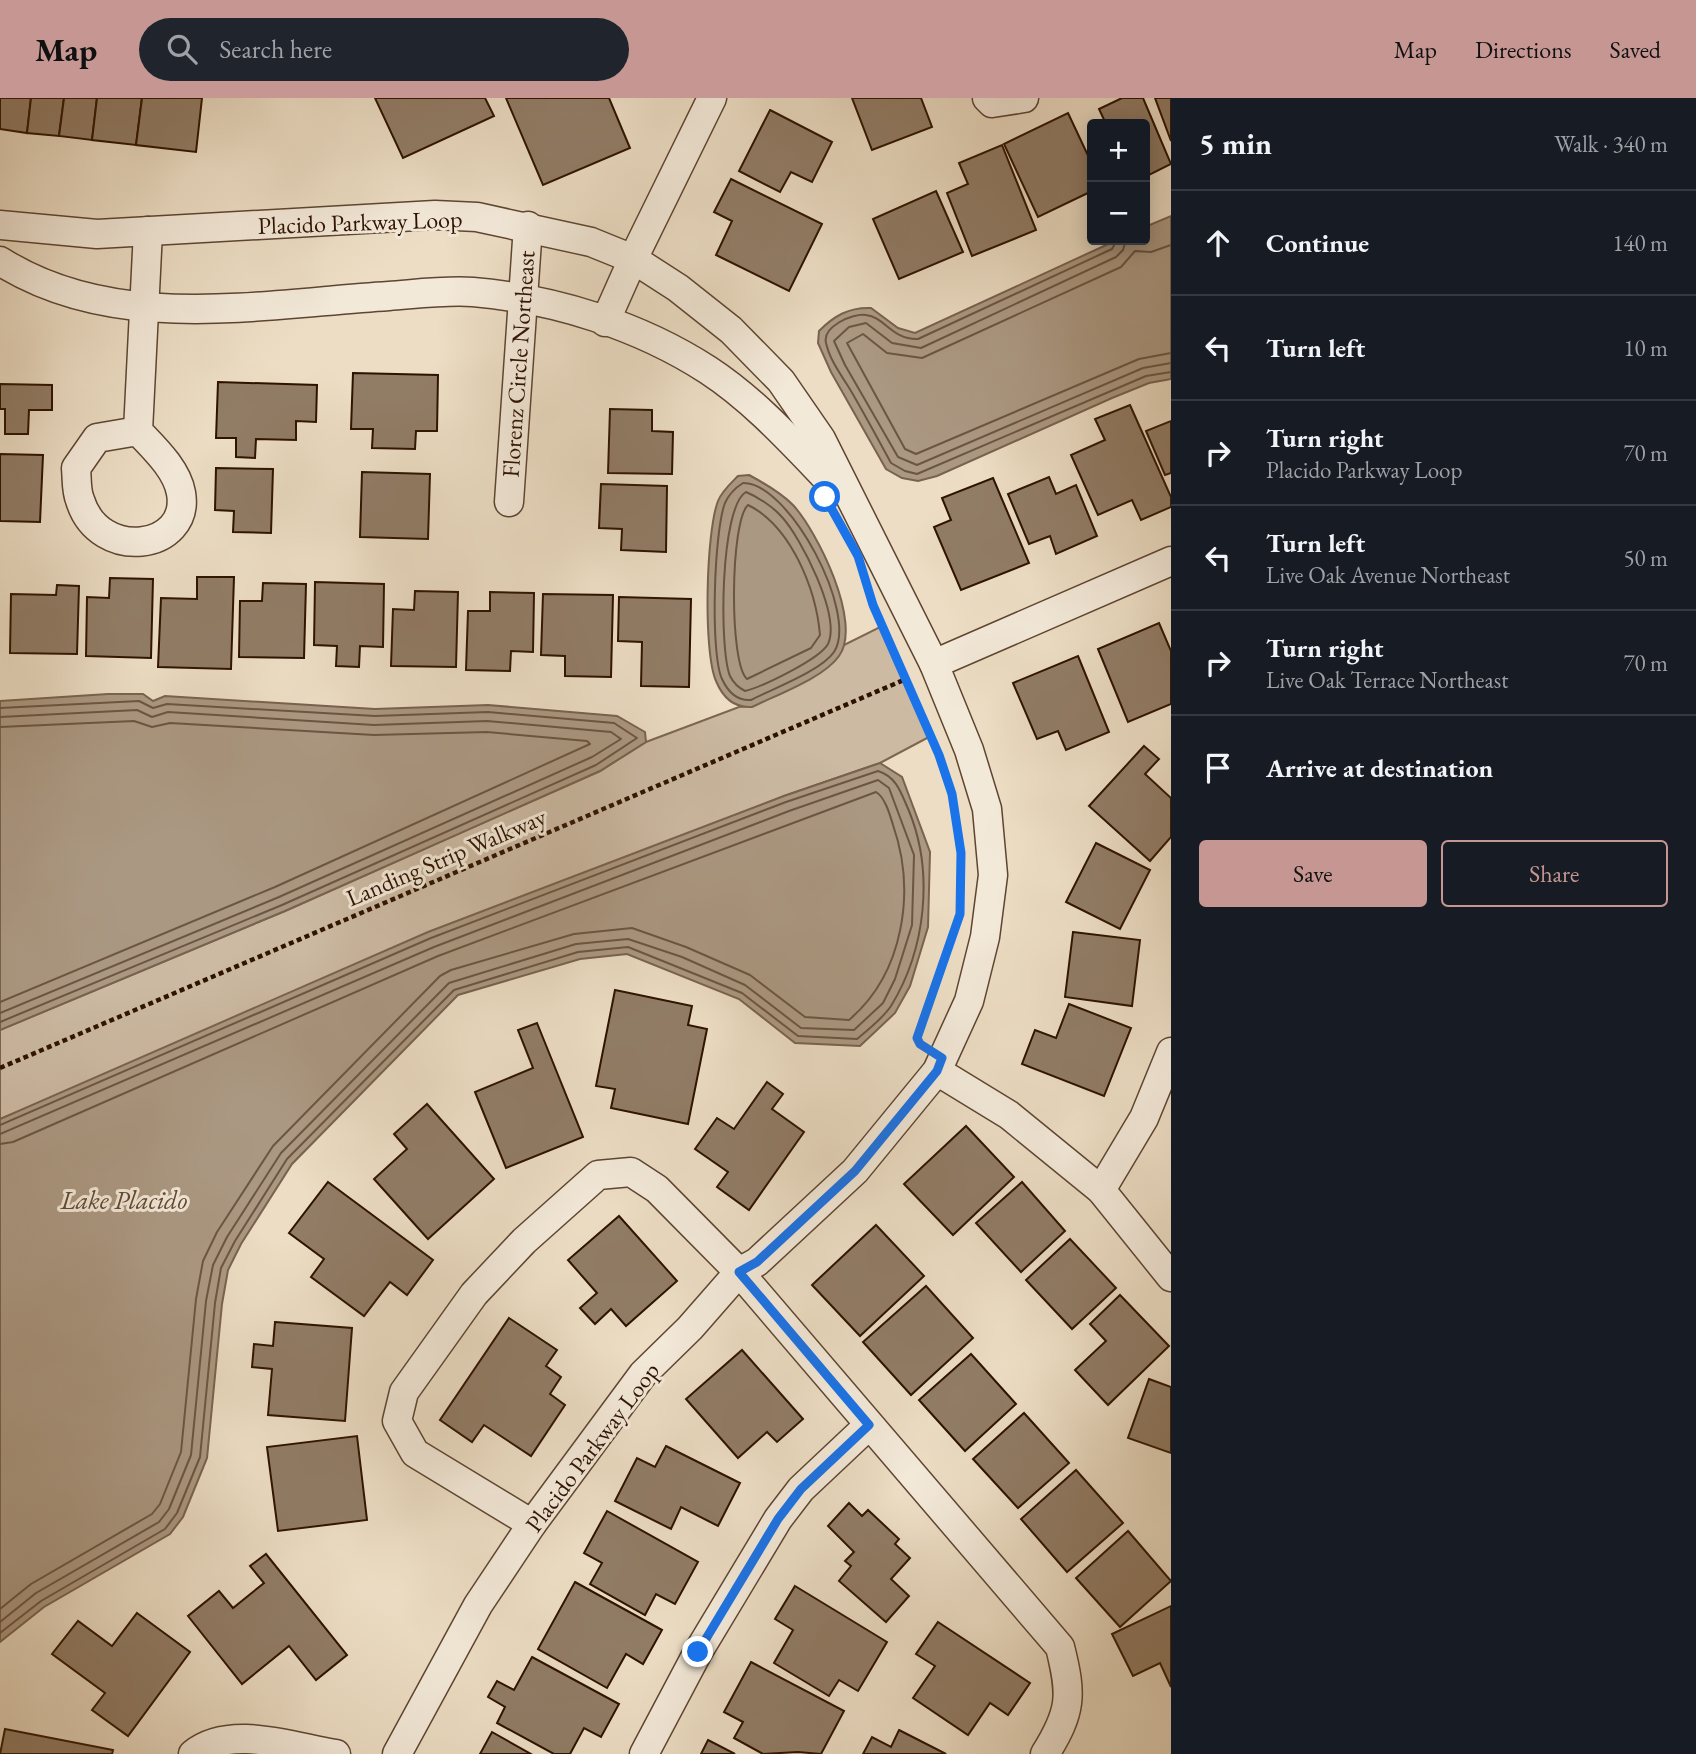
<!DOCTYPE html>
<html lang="en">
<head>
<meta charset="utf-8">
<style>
	body { margin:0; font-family:"EB Garamond",serif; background:#20242c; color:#f1f3f6 }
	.controls { position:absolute; right:21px; top:21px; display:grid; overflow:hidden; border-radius:7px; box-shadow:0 4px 18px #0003 }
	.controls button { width:63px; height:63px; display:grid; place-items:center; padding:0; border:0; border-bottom:2px solid #363941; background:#171b24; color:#f1f3f6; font:35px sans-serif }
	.stop { position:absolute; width:21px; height:21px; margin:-16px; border:5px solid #1a73e8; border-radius:50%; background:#fff }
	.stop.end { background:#1a73e8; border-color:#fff; box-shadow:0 2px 7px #0008 }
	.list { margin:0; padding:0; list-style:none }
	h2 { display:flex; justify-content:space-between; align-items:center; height:91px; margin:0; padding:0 28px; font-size:30px }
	h2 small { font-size:23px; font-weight:400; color:#9ea1a6 }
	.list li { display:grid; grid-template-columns:46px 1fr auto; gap:21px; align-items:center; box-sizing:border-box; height:105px; padding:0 28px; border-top:2px solid #363941 }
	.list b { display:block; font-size:26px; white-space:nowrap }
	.list p { margin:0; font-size:23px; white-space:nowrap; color:#9ea1a6 }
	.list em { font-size:23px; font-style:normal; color:#9ea1a6 }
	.actions { display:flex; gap:14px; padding:21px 28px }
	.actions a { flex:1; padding:16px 0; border:2px solid #c59692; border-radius:7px; text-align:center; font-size:24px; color:#c59692 }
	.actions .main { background:#c59692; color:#111 }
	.icon { flex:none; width:38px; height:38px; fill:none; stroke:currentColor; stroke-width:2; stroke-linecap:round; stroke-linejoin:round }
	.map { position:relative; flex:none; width:1171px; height:1656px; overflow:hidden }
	header { display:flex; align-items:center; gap:42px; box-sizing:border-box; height:98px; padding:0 35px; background:#c59692; color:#111 }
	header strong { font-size:33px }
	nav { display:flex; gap:38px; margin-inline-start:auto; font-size:24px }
	.search { width:490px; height:63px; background:#20242c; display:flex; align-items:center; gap:18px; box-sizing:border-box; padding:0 24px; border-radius:38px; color:#9ea1a6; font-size:26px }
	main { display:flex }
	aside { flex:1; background:#171b24 }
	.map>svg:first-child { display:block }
</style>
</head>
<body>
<header>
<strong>Map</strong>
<div class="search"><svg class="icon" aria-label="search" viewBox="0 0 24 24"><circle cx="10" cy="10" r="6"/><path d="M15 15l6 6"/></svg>Search here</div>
<nav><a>Map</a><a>Directions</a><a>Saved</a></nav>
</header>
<main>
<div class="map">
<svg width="1171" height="1656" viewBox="0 0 1171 1656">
	<rect width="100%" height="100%" fill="#ecddc4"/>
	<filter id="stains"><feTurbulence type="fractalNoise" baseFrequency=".00286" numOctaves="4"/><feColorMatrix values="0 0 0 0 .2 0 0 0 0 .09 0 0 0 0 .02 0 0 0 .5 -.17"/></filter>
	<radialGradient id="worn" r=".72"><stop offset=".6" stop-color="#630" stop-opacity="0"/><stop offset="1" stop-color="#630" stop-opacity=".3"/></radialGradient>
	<path fill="#ccbaa3" stroke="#7d6652" stroke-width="2" d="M880 529 929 639 880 665 784 698 0 1021V932L285 813 600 673 646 644 739 609C765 608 835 572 844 547Z"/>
	<g fill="#ab9882" stroke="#79624e" stroke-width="2">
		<path d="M1171 118V281L1149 285 1112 300 937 378 918 383 902 380 886 371 831 274 818 245 819 233C834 218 849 209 871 210L898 230 915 235 1117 142H1145V129Z"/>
		<path d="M749 377C764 385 781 395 793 407 817 433 863 525 839 558 824 580 776 597 752 609 735 610 723 600 716 583 703 553 706 434 718 403 722 393 731 385 738 378Z"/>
		<polygon points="108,596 143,596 153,603 165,598 375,611 488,607 617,618 645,634 646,644 600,673 285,813 0,932 0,603"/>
		<polygon points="880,665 902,679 930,754 928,829 910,888 895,915 860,948 795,945 739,901 627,856 580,861 458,897 292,1066 241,1146 228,1172 222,1206 207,1360 183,1419 170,1436 44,1509 0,1544 0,1021 428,834 784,698"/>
	</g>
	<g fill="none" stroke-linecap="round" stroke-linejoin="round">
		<g stroke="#6c5542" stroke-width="2">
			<path d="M1117 142 1112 151 918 241C892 242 885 219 866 217 852 215 822 229 826 245 830 263 842 278 851 293 865 317 878 341 891 365L905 373 917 376 1146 278 1171 274"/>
			<polyline points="1126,142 1123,152 1116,159 921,250 892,245 866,225 849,229 834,243 845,267 898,359 917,367 1143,270 1171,265"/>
			<polyline points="1171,147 1151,154 1135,153 1121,169 922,260 887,255 863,236 847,245 905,351 916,356 1139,261 1171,255"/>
			<path d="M743 385C789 384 859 516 834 554 821 573 772 591 751 602 737 603 728 594 722 581 710 555 714 433 725 405 729 396 735 390 743 385Z"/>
			<path d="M746 394C758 399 773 409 781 418 801 439 841 518 828 546 820 561 762 589 745 593 739 590 733 584 730 578 719 551 720 409 746 394Z"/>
			<path d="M748 407C791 428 816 491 820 537L811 550 747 581C729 566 730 423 748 407Z"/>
			<polyline points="0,610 139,603 153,610 167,606 375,618 488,614 614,625 637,640 596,667 282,807 0,924"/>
			<polyline points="0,619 137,612 152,619 168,614 374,627 487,623 611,634 621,641 592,659 279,799 0,915"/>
			<polyline points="0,629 134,623 152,629 170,625 374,637 487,634 587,643 590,646 275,789 0,904"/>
			<path d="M0 1027 431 840 786 704 878 673C897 679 901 695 909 713 934 774 926 851 891 908 883 920 868 932 857 941L798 938 742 895 628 849 578 854 454 892 287 1061 235 1143 221 1170 215 1205 200 1359 177 1415 165 1431 41 1503 0 1535"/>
			<polyline points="0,1036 434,849 789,713 878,682 889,690 914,757 912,827 895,881 883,905 854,932 801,930 745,887 682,859 628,841 576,846 449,885 281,1055 227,1139 213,1167 206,1203 191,1357 169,1411 159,1424 36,1495 0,1524"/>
			<path d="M0 1046 13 1044 438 858 876 694C885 699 890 717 893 727 916 793 904 875 849 922L805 919 750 877 686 849 632 830 574 836 451 872 440 878 273 1048 217 1134 203 1163 196 1201 181 1354 160 1406 152 1416 31 1486 0 1511"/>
		</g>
	</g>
	<g fill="#917c66" stroke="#2e1201" stroke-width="2">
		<polygon points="0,0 31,0 27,35 0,31"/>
		<polygon points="31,0 64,0 59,38 27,35"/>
		<polygon points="64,0 97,0 92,42 59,38"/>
		<polygon points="97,0 142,0 136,47 92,42"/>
		<polygon points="142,0 202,0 196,54 136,47"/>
		<polygon points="375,0 485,0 494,18 403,60"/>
		<polygon points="506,0 609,0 630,50 543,87"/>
		<polygon points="852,0 921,0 932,29 872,52"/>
		<polygon points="1122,0 1143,0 1171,66 1145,79 1145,26 1106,26 1099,11"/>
		<polygon points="1155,0 1171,0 1171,43"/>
		<polygon points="770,12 832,44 812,84 791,74 780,94 739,73"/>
		<polygon points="1068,15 1092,66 1092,93 1038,119 1004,46"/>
		<polygon points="1002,47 1036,132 972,158 947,95 968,86 959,65"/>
		<polygon points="731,81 822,126 789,193 716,157 732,123 714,114"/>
		<polygon points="936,93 963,154 899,181 873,121"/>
		<polygon points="353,275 438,277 437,333 416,333 415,351 372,350 373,331 351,331"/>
		<polygon points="218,284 317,287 316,324 296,323 296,342 256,341 255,360 236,359 236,340 216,340"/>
		<polygon points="0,286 52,287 52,312 29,312 28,336 5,336 5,311 0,311"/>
		<polygon points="1130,307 1171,399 1171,409 1141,422 1132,402 1098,417 1071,357 1105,342 1095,321"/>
		<polygon points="610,311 652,312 652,333 673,334 672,376 608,375"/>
		<polygon points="1171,323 1171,375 1165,377 1146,333"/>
		<polygon points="0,356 43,357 40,424 0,423"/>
		<polygon points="216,370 273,371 271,435 233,434 234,413 215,412"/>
		<polygon points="362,374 430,376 428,441 360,439"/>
		<polygon points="1049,379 1056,396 1076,387 1097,438 1056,456 1050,438 1029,446 1008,396"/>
		<polygon points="993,380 1029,465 961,492 934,429 951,422 942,400"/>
		<polygon points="601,386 667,388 666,454 621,452 622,431 599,430"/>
		<polygon points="197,479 234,479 231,571 158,569 161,500 197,501"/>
		<polygon points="110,480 153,481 151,560 86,558 87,499 109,500"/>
		<polygon points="315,484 384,486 383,549 360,548 359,569 336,568 337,548 314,547"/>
		<polygon points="263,485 306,486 304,560 239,559 240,503 262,503"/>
		<polygon points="57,487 79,488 77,556 10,555 11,496 56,497"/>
		<polygon points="415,493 458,494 456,569 391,568 393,511 414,512"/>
		<polygon points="490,494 534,495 533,554 511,553 510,573 466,572 468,513 490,513"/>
		<polygon points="543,496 613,497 611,579 565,578 565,558 541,557"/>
		<polygon points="619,499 691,501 689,589 641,588 642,544 618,543"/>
		<polygon points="1159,525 1171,553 1171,606 1128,624 1098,551"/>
		<polygon points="1078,558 1109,634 1066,652 1058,633 1037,641 1013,585"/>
		<polygon points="1144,648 1159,661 1145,676 1171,700 1171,739 1150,763 1089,708"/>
		<polygon points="1096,745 1150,772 1120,831 1066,804"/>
		<polygon points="1073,834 1140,842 1132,908 1065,899"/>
		<polygon points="615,892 692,908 688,927 707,931 688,1026 611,1010 615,991 596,988"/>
		<polygon points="1069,906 1131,930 1104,998 1022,966 1035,932 1056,940"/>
		<polygon points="537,925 583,1039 506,1070 475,994 533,970 518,932"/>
		<polygon points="767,984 783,996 772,1011 804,1034 749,1112 717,1089 728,1074 695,1051 717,1020 734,1031"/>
		<polygon points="427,1006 494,1081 428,1141 374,1081 407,1051 394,1036"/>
		<polygon points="966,1028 1014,1079 953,1137 904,1086"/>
		<polygon points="328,1084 433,1162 407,1197 390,1184 364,1218 311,1179 324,1161 289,1135"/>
		<polygon points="1022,1084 1065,1133 1021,1174 976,1125"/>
		<polygon points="619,1118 677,1183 626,1228 611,1211 595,1226 580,1210 597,1195 568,1162"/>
		<polygon points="876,1127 924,1178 860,1238 812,1187"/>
		<polygon points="1070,1141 1116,1190 1072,1231 1026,1182"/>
		<polygon points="926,1188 973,1240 911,1297 863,1244"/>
		<polygon points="1120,1197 1169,1248 1108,1307 1075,1272 1106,1243 1090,1226"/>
		<polygon points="509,1220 557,1252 546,1268 561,1279 550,1296 565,1307 531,1358 484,1327 472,1344 440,1322"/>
		<polygon points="275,1224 352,1230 345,1323 268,1317 272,1271 252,1269 254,1246 273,1248"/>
		<polygon points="742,1252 803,1321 777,1344 767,1334 738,1360 686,1301"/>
		<polygon points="971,1256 1016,1306 965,1353 919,1302"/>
		<polygon points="1149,1281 1171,1289 1171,1355 1128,1340"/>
		<polygon points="1024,1315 1069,1365 1018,1410 973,1361"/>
		<polygon points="357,1338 367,1422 278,1433 267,1349"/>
		<polygon points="666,1348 740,1385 718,1428 681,1409 671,1431 615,1403 637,1360 655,1369"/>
		<polygon points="1076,1372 1123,1425 1067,1474 1021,1421"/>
		<polygon points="849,1405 862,1418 868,1412 899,1441 895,1446 910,1460 891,1481 909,1498 886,1524 839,1483 851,1468 845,1463 854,1454 828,1428"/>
		<polygon points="607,1413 698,1464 675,1506 656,1496 645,1517 590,1486 602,1465 584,1455"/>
		<polygon points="1128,1433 1171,1483 1120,1529 1076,1480"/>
		<polygon points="266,1456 347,1557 316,1582 289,1548 242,1586 188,1518 219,1493 233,1510 264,1485 250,1468"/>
		<polygon points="575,1484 662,1532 643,1566 626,1556 607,1590 538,1551"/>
		<polygon points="795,1488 887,1544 858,1593 839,1582 829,1598 774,1565 793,1532 775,1521"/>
		<polygon points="1171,1508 1171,1589 1160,1565 1133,1578 1112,1536"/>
		<polygon points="137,1515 190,1554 128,1638 92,1612 105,1595 52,1556 78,1523 112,1548"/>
		<polygon points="938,1524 1030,1585 1008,1617 990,1605 968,1637 913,1600 935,1568 916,1556"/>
		<polygon points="532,1559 619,1606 601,1639 584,1630 570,1656 554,1656 497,1625 505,1609 488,1599 497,1583 514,1592"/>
		<polygon points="751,1564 844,1613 821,1656 798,1654 763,1656 734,1640 743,1624 724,1614"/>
		<polygon points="5,1631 113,1652 112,1656 0,1656"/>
		<polygon points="899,1632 946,1656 863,1656 872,1639 891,1649"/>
		<polygon points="492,1634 531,1656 480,1656"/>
		<polygon points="708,1642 735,1656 701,1656"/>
	</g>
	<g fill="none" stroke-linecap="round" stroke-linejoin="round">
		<defs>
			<g id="street">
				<polyline points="987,0 992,5 1024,0"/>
				<polyline points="0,127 97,136 435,117 477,119 591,144 633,161 678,190 731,232 781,283 821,341 934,566 969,652 987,711 993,777 985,839 969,903 937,973 855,1073 757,1164 739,1174 690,1230 643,1276 532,1426 478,1507 397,1656"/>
				<path d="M0 163C115 236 260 206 389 198 416 196 446 192 473 194 555 201 640 228 708 272 757 304 797 350 837 391"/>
				<polyline points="605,224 633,161 712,0"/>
				<path d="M138 333 97 340 76 370C77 380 76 393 80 402 99 465 191 452 181 395 177 371 153 349 138 333L148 133"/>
				<polyline points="509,404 528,128"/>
				<polyline points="934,566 1171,463"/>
				<polyline points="937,973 1009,1017 1101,1092 1171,1179"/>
				<polyline points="1101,1092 1144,1020 1171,954"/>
				<path d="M532 1426 415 1355 397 1323 404 1294 474 1196 524 1143 598 1077 631 1074 657 1091 739 1174 1060 1549C1072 1597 1072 1613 1045 1656"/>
				<path d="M193 1656C230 1626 292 1649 336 1656"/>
				<polyline points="644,1656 698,1554 778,1421 801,1391 869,1327"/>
			</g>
		</defs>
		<use href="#street" stroke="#5e4532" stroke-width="31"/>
		<g stroke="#2e1201" stroke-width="4.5" stroke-dasharray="5 3.5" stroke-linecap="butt">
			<polyline points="893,552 926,627"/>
			<polyline points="952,701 961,756 960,793"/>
			<polyline points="920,946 917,940 957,826"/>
			<polyline points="0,970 906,581"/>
		</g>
		<use href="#street" stroke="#f3e9d9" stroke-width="28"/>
	</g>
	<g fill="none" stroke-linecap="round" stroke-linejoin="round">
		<polyline stroke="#1a73e8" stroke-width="9" points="698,1554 778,1421 801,1391 869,1327 739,1174 757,1164 855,1073 937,973 942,960 920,946 917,940 960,816 961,755 952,696 939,657 873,507 858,458 825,399"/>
	</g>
	<g text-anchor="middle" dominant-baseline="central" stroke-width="6" stroke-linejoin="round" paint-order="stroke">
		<g font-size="24" fill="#2e1201" stroke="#f3e9d9">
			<text transform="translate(360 124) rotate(-2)">Placido Parkway Loop</text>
			<text transform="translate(518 266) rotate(-86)">Florenz Circle Northeast</text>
			<text transform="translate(446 759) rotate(-23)">Landing Strip Walkway</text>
			<text transform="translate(592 1349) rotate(-53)">Placido Parkway Loop</text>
		</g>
		<g font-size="26" font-style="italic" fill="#604835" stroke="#f3e9d9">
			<text x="124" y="1102">Lake Placido</text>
		</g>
	</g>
	<rect width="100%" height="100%" filter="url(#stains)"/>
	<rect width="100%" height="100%" fill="url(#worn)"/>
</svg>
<div class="controls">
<button>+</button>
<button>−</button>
</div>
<div class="stop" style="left:825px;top:399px"></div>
<div class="stop end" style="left:698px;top:1554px"></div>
</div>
<aside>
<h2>5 min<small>Walk · 340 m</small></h2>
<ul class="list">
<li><svg class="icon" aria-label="ahead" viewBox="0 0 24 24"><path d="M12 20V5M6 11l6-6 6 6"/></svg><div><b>Continue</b></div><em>140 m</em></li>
<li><svg class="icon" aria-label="left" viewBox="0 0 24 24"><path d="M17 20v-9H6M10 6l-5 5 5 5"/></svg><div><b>Turn left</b></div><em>10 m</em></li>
<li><svg class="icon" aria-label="right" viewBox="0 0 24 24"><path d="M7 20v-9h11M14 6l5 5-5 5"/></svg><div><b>Turn right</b><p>Placido Parkway Loop</p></div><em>70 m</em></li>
<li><svg class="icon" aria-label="left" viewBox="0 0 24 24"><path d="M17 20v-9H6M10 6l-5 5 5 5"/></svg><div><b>Turn left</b><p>Live Oak Avenue Northeast</p></div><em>50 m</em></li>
<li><svg class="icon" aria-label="right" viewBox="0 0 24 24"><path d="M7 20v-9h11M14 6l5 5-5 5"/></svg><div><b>Turn right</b><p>Live Oak Terrace Northeast</p></div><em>70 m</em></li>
<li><svg class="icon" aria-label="arrive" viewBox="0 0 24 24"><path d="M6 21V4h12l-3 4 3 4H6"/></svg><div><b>Arrive at destination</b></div></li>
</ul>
<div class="actions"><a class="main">Save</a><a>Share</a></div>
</aside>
</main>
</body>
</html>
